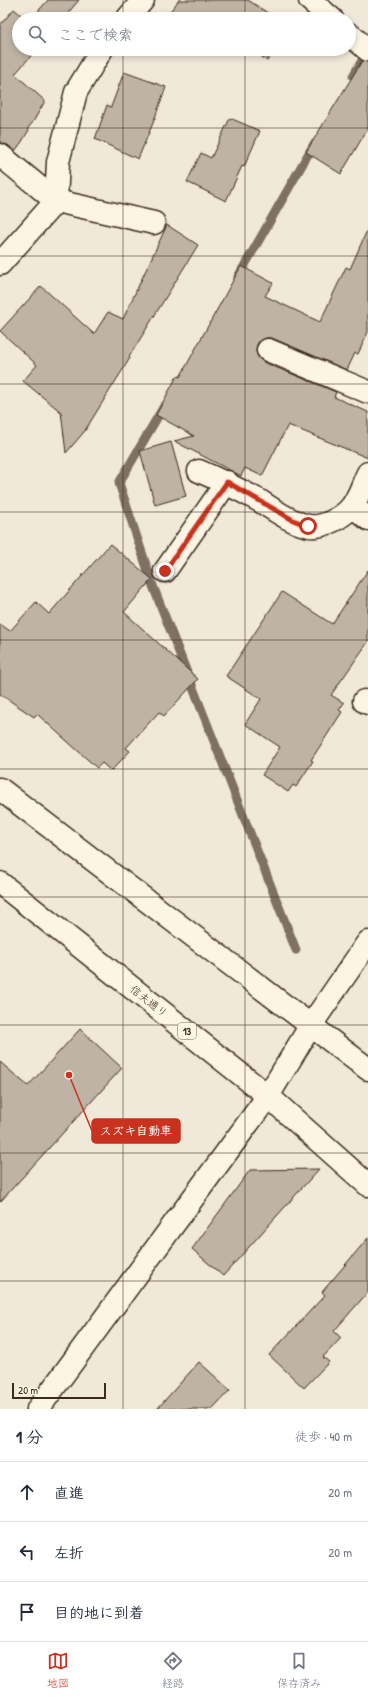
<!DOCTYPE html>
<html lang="ja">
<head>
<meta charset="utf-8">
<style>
	body { margin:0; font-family:"Patrick Hand","Klee One",sans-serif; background:#f6f6f7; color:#1f2937 }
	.scale { position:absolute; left:12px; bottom:10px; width:94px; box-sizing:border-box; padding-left:4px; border:2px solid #3b2a1e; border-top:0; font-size:11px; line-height:14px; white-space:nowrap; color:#3b2a1e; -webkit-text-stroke:3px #fcf5e5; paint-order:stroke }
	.stop { position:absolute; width:12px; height:12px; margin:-9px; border:3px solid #c8321e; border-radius:50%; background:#fff }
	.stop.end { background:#c8321e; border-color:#fff; box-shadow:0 1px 4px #0008 }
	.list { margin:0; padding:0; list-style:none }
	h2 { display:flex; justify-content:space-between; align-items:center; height:52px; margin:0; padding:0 16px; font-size:17px }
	h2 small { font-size:13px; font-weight:400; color:#747a83 }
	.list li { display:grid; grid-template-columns:26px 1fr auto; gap:12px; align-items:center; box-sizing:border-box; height:60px; padding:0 16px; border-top:1px solid #e0e1e3 }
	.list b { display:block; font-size:15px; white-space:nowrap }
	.list em { font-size:13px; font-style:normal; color:#747a83 }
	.icon { flex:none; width:22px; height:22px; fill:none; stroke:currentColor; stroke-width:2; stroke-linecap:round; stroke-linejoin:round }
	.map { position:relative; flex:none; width:368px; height:1409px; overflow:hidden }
	.search { position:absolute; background:#fff; box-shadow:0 2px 6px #0003; left:12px; right:12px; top:12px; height:44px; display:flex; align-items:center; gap:10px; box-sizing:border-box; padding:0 14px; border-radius:22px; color:#747a83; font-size:15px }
	.sheet { height:232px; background:#fff }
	nav { display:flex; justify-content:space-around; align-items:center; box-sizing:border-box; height:56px; border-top:1px solid #e0e1e3; background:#fff; font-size:11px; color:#747a83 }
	nav a { display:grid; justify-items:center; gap:2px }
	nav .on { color:#c8321e }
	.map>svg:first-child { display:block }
</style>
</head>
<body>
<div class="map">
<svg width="368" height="1409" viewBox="0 0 368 1409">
	<rect width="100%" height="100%" fill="#f0e9d9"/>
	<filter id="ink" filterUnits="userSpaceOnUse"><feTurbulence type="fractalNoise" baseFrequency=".025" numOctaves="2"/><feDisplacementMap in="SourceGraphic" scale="8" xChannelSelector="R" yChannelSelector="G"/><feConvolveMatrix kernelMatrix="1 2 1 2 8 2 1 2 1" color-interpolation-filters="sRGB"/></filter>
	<g filter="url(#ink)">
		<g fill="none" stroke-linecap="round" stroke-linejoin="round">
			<g stroke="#7e7163" stroke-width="9">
				<polyline points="353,76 368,50"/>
				<polyline points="238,277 314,144"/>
				<polyline points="164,406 119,483 153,586 296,950"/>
			</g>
		</g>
		<g fill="#beb3a4" stroke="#3b2a1e">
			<polygon points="48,0 79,0 63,19 31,19"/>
			<polygon points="179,0 248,0 277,19 215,19 213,17 211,19 164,19"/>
			<polygon points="14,9 26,19 19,19 19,49 37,49 15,74 45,101 33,122 28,128 29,130 21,143 15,151 8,145 0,143 0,25"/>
			<polygon points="252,49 276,49 267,61"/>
			<polygon points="362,61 368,62 368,128 341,174 306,152"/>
			<polygon points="124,72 166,87 153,123 138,159 95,139 107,105 111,107"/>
			<polygon points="230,118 260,131 244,167 242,166 226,201 187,182 201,153 211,158"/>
			<polygon points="167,225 198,245 129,357 130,358 84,432 66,453 61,412 23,381 37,365 0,331 41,286 94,334 108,312 123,319"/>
			<polygon points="368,228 368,332 358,354 355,353 347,370 272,338 266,338 260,340 257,345 256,351 258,357 263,362 336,392 334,397 368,412 368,458 288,425 262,476 245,468 241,476 174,441 194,436 156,415 177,376 180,377 241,266 273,283 265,296 320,322 346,267 350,269"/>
			<polygon points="171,442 186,496 155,505 140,451"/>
			<polygon points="110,544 152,579 124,612 198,679 164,716 159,712 126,748 130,751 111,771 102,763 97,768 37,714 34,717 0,694 0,624 10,631 36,602 49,614"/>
			<polygon points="368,570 368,642 331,695 344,703 339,710 342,712 311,760 313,761 296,787 293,785 288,792 262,775 280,747 245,724 261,699 226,676 282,592 332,624"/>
			<polygon points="80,1029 122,1068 0,1202 0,1062 28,1086"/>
			<polygon points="319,1169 223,1276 192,1249 250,1170"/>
			<polygon points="368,1238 368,1292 334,1331 341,1338 323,1357 329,1362 304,1388 269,1355 325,1295 322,1292"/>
			<polygon points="199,1362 230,1390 212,1409 157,1409"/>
		</g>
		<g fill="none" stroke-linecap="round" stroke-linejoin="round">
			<defs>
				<g id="street">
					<polyline points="310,0 332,19"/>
					<polyline points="127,19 143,0"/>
					<polyline points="349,34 368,50"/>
					<polyline points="0,155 56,201"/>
					<polyline points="56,201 58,162 76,92 102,49"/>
					<polyline points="0,264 56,201 154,223"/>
					<polyline points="268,350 368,392"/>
					<path d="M199 471C220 480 240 490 260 501 274 510 292 523 309 526 323 528 344 517 352 506 359 497 363 483 368 473"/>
					<polyline points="353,506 368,519"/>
					<polyline points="165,571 227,482"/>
					<polyline points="364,701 368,703"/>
					<polyline points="38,1409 268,1096 311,1025 368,942"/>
				</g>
				<g id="highway">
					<polyline points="0,789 368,1069"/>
					<polyline points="0,883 268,1096 368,1185"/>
				</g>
			</defs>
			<use href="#street" stroke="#3b2a1e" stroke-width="25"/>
			<use href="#highway" stroke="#3b2a1e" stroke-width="25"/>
			<use href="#street" stroke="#fcf5e5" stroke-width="22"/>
			<use href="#highway" stroke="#fcf5e5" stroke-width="22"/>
		</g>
	</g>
	<g fill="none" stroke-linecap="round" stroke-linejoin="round" filter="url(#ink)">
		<polyline stroke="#c8321e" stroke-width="5" points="165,571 227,482 293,520 308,526"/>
	</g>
	<path fill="none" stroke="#3b2a1e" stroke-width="1" stroke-opacity="0.55" d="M123 0V19M245 0V19M123 49V1409M245 49V1409M0 128H368M0 256H368M0 384H368M0 512H368M0 640H368M0 769H368M0 897H368M0 1025H368M0 1153H368M0 1281H368"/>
	<g text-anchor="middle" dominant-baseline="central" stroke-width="4" stroke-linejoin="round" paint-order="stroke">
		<rect fill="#fcf5e5" stroke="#75675a" stroke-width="1" x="178" y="1023" width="18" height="16" rx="3"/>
		<g font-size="10" font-weight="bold" fill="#3b2a1e">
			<text x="187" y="1031">13</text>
		</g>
		<g font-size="11" fill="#3b2a1e" stroke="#fcf5e5">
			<text transform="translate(149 1001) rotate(38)">信夫通り</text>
		</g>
	</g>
	<path fill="none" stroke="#c8321e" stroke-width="1.5" d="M69 1075L92 1131"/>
	<circle fill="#c8321e" stroke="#fcf5e5" stroke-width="1.5" cx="69" cy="1075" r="4"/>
	<rect fill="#c8321e" stroke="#c8321e" stroke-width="1.5" x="92" y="1119" width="88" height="24" rx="4"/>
	<g font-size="12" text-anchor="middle" font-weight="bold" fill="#fff">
		<text x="136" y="1135">スズキ自動車</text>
	</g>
</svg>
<div class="scale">20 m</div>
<div class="stop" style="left:308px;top:526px"></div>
<div class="stop end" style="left:165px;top:571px"></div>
<div class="search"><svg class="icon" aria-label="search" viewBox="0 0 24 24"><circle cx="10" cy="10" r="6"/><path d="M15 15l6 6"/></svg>ここで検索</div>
</div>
<section class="sheet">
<h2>1 分<small>徒歩 · 40 m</small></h2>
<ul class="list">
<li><svg class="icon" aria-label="ahead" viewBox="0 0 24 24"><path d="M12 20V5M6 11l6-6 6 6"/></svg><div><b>直進</b></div><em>20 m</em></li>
<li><svg class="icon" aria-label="left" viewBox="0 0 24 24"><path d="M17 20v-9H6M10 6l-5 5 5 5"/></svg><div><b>左折</b></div><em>20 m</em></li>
<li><svg class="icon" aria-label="arrive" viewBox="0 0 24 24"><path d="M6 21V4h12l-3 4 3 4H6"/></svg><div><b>目的地に到着</b></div></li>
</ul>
</section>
<nav>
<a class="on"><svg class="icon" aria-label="map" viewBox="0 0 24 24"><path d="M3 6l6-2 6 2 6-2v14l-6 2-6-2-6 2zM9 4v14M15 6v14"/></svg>地図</a>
<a><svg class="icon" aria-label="directions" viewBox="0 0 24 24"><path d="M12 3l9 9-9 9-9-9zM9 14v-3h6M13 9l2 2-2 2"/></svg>経路</a>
<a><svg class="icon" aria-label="saved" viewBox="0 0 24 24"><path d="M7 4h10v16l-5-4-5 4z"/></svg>保存済み</a>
</nav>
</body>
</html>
